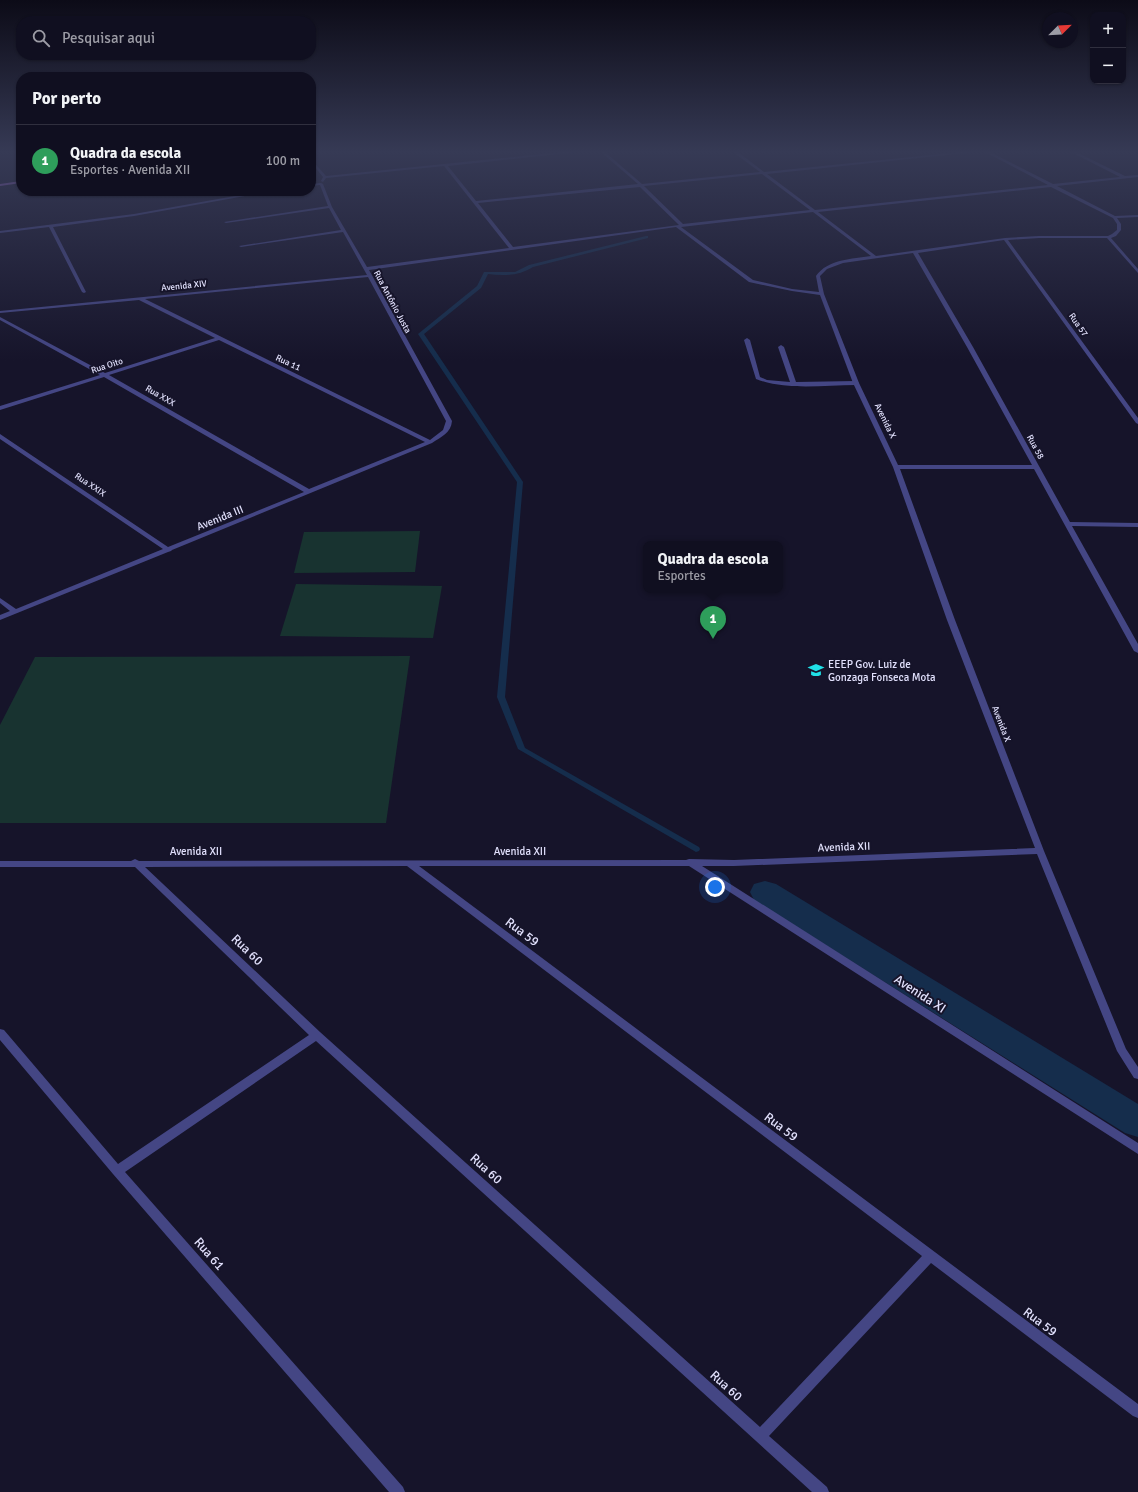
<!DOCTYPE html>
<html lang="pt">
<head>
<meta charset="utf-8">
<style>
	body { margin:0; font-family:Signika,sans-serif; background:#191829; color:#f1f3f6 }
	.controls { position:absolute; right:12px; top:12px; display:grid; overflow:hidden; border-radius:8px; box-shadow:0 1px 3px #0004 }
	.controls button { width:36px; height:36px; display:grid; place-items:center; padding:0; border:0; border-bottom:1px solid #302f3e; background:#100f20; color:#f1f3f6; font:20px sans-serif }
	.compass { position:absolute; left:1042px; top:12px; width:36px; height:36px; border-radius:50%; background:#100f20; box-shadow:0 1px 3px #0004; rotate:66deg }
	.you { position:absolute; left:715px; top:887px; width:14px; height:14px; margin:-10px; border:3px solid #fff; border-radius:50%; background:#1a73e8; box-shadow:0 0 0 6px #1a73e833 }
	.badge { display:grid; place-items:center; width:26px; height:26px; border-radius:50%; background:#8c9099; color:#fff; font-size:13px; font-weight:700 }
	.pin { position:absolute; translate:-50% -33px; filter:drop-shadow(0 1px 2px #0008) }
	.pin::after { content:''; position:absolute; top:21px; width:14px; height:12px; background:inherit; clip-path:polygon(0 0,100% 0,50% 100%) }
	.popup { position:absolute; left:643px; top:541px; width:140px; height:52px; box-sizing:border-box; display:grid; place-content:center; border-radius:8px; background:#100f20; filter:drop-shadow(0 1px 3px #0005); font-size:13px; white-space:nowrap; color:#9c9ca5 }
	.popup b { font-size:15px; color:#f1f3f6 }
	.popup::after { content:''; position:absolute; left:50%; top:100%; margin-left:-8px; border:8px solid transparent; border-top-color:#100f20 }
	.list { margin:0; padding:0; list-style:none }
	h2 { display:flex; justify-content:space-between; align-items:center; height:52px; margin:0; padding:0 16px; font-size:17px }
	h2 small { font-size:13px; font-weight:400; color:#9c9ca5 }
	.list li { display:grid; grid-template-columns:26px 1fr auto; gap:12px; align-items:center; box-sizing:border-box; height:72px; padding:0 16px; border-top:1px solid #302f3e }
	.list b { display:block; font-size:15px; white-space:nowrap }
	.list p { margin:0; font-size:13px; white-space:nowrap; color:#9c9ca5 }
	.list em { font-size:13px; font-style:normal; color:#9c9ca5 }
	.icon { flex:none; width:22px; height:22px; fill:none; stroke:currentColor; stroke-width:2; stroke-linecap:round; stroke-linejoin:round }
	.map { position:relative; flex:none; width:1138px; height:1492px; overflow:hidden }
	.search { position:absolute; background:#100f20; box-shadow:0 1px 3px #0004; left:16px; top:16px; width:300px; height:44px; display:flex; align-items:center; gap:10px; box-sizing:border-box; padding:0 14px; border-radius:16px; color:#9c9ca5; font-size:15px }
	.panel { position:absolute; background:#100f20; box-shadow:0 1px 3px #0004; left:16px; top:72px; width:300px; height:124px; border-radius:16px }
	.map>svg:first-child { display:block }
</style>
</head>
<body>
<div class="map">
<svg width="1138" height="1492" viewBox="0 0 1138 1492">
	<rect width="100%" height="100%" fill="#16142a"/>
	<g fill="#183330">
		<polygon points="420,531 415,572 294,573 304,532"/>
		<polygon points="296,584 442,586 433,638 280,636"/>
		<polygon points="410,656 386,823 0,823 0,725 35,657"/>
	</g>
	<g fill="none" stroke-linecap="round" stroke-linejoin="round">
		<path fill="#152d4c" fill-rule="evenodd" d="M646 236H648V238L533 267C519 276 504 276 488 274L481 288 424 334 523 482 505 697 525 748 699 847 700 849 699 851 696 852 518 749 497 697 517 482 418 334 477 286 484 272H515L529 265Z"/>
		<polygon fill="#152d4c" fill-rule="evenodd" points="765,881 776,884 1138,1104 1138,1137 1125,1133 754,900 750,892 754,884"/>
		<path fill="#444684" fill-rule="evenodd" d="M747 338 750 340 760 377 767 380 790 382 778 347 781 345 784 347 796 382 856 381 859 383 856 385C824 385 787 391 756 379L744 340Z"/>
		<g fill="#444684" fill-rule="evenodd">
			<path d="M562 152H577L448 166 476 201 638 184 601 152H605L642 184 760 172 733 152H738L764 172 960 152H975L767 174 815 210 1048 185 985 152H990L1053 184 1120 177 1071 152H1076L1125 176 1138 175V177L1057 186 1115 216 1138 215V217L1117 218 1121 224V230L1116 236 1111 238 1138 269V273L1107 238H1039L1008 240 1138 418V424L1136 423 1004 240 918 253 973 347 1070 522 1138 523V527L1072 526 1138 644V653L1134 651 1034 469H900L955 620 1044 851 1126 1049 1138 1067V1079L1134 1078 1117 1051 1037 854 734 866H702L1138 1143V1154L689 866H419L1138 1404V1418L1133 1416 931 1263 769 1436 827 1487 829 1492H812L316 1041 125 1172 403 1487 405 1492H389L113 1174 0 1040V1029L4 1030 118 1164 309 1035 135 867H0V861H131L135 859 139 861 686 860 689 859 734 860 1035 848 947 620 893 467 853 383 820 295 792 291 749 282 676 227 369 270 452 421C451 433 441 437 432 443L172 550 171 551 168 552 0 620V615L10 611 0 603V598L16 609 163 549 0 439V434L168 547 304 492 104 377 0 410V406L100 375 0 320V317L105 373 215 338 139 300 0 313V311L367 275 343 232 241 247 239 246 341 230 329 208 226 223 224 222 328 206 320 185 311 186V184L321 183 323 184 332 207 367 267 509 248 444 166 326 178 323 182 321 181 323 177 311 162V159L326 176ZM762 174 810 210 683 224 644 186ZM640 187 679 225 513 247 478 203ZM1051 187 1113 218 1117 224V230L1112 234 1108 236H1039L1005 238 876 256 818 212ZM813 212 871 256C852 259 828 259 816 276L819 292 792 289 753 280 681 227ZM913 253 967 347 1032 465H898L859 383 824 294 820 276 827 269 843 263ZM368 277 446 421 443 430 430 440 145 299ZM219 340 425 442 309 489 109 375ZM407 866 922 1256 760 1427 320 1032 145 867Z"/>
			<polygon points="263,191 272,191 134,216 53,227 86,292 84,293 82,292 49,227 0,233 0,231 134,214"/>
		</g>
		<polygon fill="#b973f0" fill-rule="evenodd" points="21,181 21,183 0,186 0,184"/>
	</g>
	<linearGradient id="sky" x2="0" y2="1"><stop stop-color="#0c0b17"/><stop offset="0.42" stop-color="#363a55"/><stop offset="1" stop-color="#363a55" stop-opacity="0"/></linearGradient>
	<rect width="1138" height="361" fill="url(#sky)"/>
	<defs>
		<symbol id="school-bare" viewBox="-9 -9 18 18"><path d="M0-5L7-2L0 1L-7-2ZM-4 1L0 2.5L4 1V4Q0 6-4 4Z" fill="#20e0e7" stroke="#16142a" stroke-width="2.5" paint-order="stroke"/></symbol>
	</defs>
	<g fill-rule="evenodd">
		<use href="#school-bare" x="805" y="659" width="22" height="22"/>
	</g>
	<g text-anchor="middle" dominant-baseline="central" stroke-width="4" stroke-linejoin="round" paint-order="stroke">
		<g font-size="9" fill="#e1e0fc" stroke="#16142a">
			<text transform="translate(184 286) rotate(-6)">Avenida XIV</text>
			<text transform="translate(392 302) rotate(62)">Rua Antônio Justa</text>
			<text transform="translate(1078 325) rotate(55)">Rua 57</text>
			<text transform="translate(288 363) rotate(25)">Rua 11</text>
			<text transform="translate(107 366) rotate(-18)">Rua Oito</text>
			<text transform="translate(160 396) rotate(30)">Rua XXX</text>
			<text transform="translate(885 421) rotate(64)">Avenida X</text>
			<text transform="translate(1035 447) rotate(61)">Rua 58</text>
			<text transform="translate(90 485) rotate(34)">Rua XXIX</text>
			<text transform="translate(1001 724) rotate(69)">Avenida X</text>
		</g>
		<g font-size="11" fill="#e1e0fc" stroke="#16142a">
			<text transform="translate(220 518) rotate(-22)">Avenida III</text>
			<text transform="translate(844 847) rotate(-2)">Avenida XII</text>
			<text x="196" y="851">Avenida XII</text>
			<text x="520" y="851">Avenida XII</text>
		</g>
		<g font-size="11" fill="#e1e0fc" stroke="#16142a" text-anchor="start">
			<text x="828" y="664">EEEP Gov. Luiz de<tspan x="828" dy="13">Gonzaga Fonseca Mota</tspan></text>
		</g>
		<g font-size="13" fill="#e1e0fc" stroke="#16142a">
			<text transform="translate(522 932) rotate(37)">Rua 59</text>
			<text transform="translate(247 950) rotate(44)">Rua 60</text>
			<text transform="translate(920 994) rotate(33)">Avenida XI</text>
			<text transform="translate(781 1127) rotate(37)">Rua 59</text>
			<text transform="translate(486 1169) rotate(42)">Rua 60</text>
			<text transform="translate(209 1254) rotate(49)">Rua 61</text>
			<text transform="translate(1040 1322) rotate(37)">Rua 59</text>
			<text transform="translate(726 1386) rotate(42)">Rua 60</text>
		</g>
	</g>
</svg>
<div class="controls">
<button>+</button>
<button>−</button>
</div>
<svg class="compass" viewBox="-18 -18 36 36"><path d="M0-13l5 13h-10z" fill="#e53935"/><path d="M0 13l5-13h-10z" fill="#9c9ca5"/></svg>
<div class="you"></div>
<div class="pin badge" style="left:713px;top:639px;background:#2e9e5b">1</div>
<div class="popup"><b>Quadra da escola</b>Esportes</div>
<div class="search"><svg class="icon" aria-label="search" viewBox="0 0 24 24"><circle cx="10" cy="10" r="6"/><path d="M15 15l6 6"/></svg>Pesquisar aqui</div>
<section class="panel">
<h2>Por perto<small></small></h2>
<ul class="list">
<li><span class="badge" style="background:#2e9e5b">1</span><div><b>Quadra da escola</b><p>Esportes · Avenida XII</p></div><em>100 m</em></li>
</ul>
</section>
</div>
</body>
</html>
